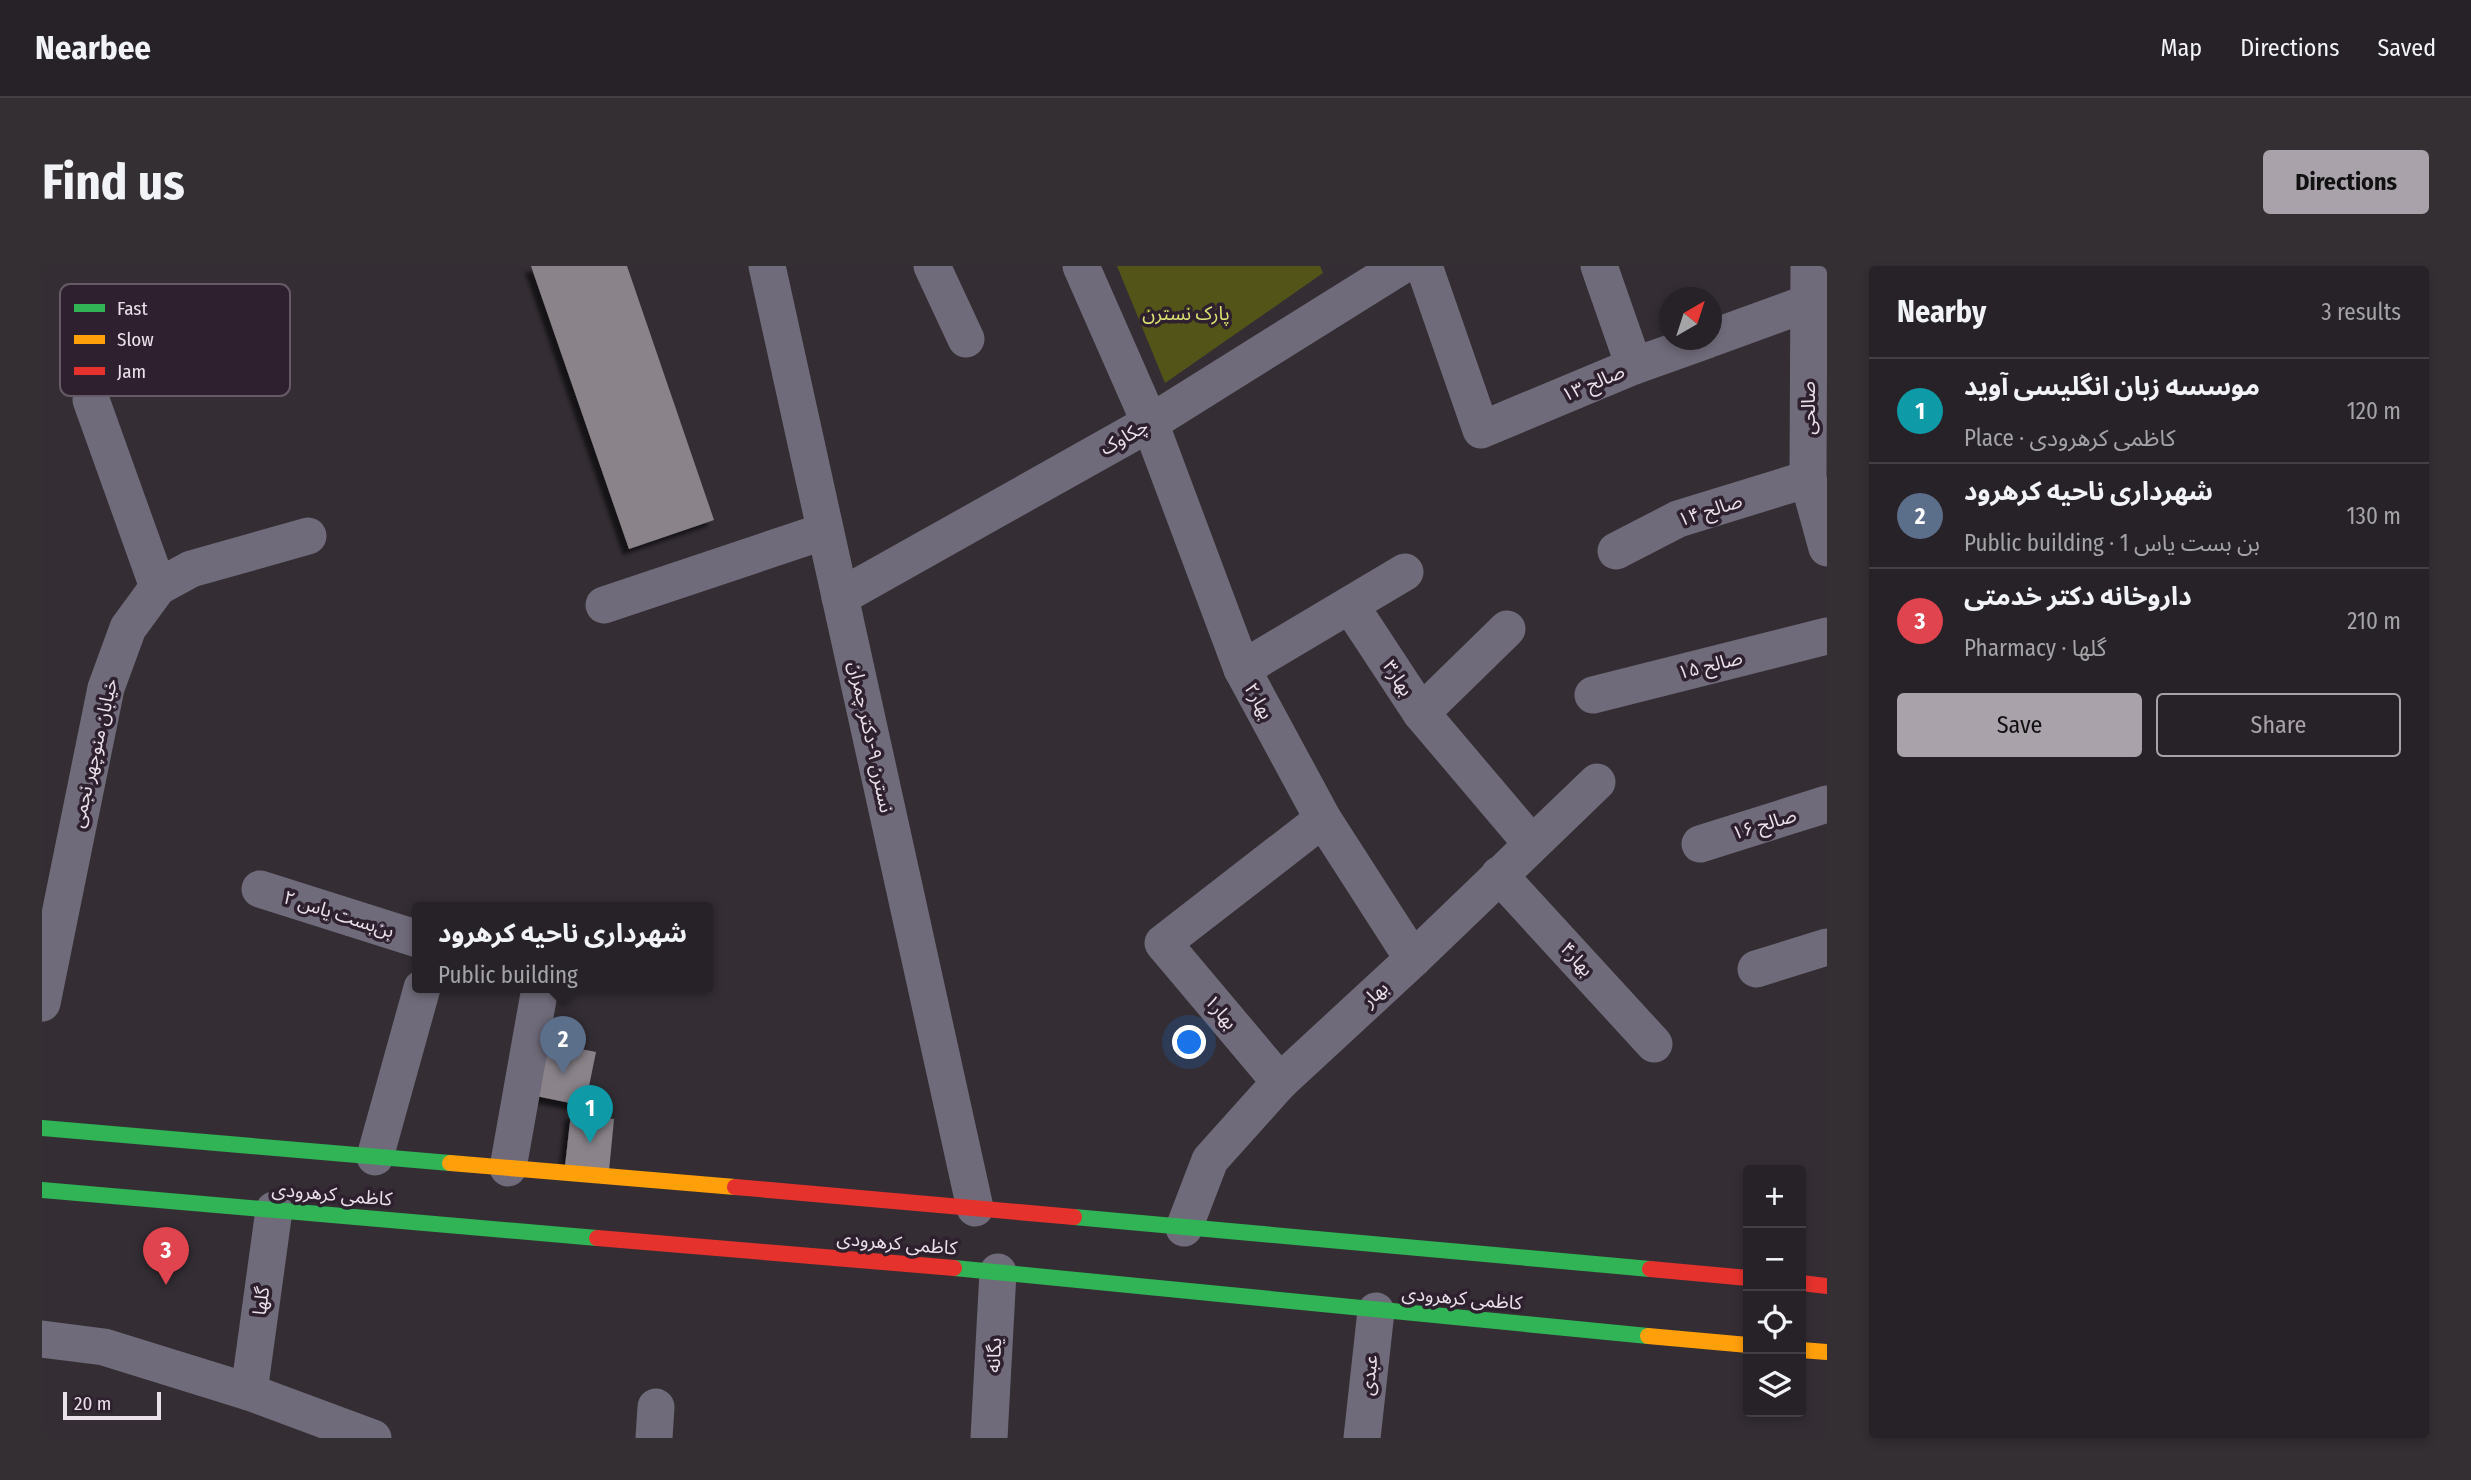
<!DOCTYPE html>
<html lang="en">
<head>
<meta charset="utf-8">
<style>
	body { margin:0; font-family:"Fira Sans Condensed","Noto Sans Arabic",sans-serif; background:#332f33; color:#f1f3f6 }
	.controls { position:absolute; right:21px; bottom:21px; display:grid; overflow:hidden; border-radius:7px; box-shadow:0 4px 10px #0003 }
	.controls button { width:63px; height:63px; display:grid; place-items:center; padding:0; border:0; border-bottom:2px solid #433f44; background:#272227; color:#f1f3f6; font:35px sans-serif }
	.compass { position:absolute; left:1617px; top:21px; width:63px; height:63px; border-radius:50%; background:#272227; box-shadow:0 4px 10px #0003; rotate:39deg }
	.scale { position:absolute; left:21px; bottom:18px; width:98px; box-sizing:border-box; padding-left:7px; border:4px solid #eae1ea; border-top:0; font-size:19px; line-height:24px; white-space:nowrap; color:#eae1ea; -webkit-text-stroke:5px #2e202e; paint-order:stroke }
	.you { position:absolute; left:1148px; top:777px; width:24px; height:24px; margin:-18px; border:5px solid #fff; border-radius:50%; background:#1a73e8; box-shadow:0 0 0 10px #1a73e833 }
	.badge { display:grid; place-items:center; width:46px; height:46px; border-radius:50%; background:#aaa2aa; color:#fff; font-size:23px; font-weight:700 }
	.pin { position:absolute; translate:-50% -58px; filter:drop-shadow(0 2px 4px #0008) }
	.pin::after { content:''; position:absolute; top:37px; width:24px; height:21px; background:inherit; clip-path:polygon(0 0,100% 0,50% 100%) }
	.popup { position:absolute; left:370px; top:636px; width:301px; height:91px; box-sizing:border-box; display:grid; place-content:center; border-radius:7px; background:#272227; filter:drop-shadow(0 2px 5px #0005); font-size:23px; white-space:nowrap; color:#a4a4a7 }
	.popup b { font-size:26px; color:#f1f3f6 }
	.popup::after { content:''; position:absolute; left:50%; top:100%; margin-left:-14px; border:14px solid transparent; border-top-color:#272227 }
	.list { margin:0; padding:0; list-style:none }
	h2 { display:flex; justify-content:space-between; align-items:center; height:91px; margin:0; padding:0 28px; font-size:30px }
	h2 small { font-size:23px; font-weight:400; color:#a4a4a7 }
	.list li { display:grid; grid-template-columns:46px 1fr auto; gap:21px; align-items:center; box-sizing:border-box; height:105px; padding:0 28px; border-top:2px solid #433f44 }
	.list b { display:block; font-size:26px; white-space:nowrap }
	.list p { margin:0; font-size:23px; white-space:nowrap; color:#a4a4a7 }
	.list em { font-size:23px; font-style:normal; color:#a4a4a7 }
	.actions { display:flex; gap:14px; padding:21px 28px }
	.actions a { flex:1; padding:16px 0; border:2px solid #aaa2aa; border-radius:7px; text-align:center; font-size:24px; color:#aaa2aa }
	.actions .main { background:#aaa2aa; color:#111 }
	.icon { flex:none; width:38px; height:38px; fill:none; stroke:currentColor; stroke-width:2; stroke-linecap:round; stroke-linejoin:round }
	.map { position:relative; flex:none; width:1785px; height:1172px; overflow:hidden; border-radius:7px }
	header { display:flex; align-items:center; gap:42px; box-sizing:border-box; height:98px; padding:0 35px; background:#272227; border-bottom:2px solid #433f44 }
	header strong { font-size:33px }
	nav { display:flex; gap:38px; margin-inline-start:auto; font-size:24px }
	.intro { display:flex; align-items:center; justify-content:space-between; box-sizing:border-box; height:168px; padding:0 42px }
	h1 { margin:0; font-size:49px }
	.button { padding:18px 32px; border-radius:7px; background:#aaa2aa; color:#111; font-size:24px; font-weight:700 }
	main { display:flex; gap:42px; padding:0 42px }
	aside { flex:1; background:#272227; border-radius:7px; box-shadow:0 4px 10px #0003 }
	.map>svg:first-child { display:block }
</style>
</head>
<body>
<header>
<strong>Nearbee</strong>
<nav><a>Map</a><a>Directions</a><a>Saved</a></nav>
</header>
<div class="intro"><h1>Find us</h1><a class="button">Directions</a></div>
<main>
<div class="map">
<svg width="1785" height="1172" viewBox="0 0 1785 1172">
	<defs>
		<filter id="shadow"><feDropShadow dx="-6" dy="6" stdDeviation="2" flood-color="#0009"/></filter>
	</defs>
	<rect width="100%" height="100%" fill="#342e34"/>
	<polygon fill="#535518" points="1075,0 1278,0 1281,7 1123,117"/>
	<g fill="#8a848a" filter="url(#shadow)">
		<polygon points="489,0 585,0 672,254 587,283"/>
		<polygon points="499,775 554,786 543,840 489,829"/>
		<polygon points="529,847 572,853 567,905 523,900"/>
	</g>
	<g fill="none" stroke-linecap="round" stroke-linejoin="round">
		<g stroke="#706b7a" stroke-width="37">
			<polyline points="725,0 933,942"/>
			<polyline points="890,0 924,73"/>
			<polyline points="1039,0 1108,157 1200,403 1281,553 1371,693"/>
			<polyline points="1382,0 1439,164 1592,100 1665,74"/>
			<polyline points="1557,0 1592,100"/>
			<polyline points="1767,0 1766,213 1785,282"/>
			<polyline points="1670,72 1766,37"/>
			<polyline points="49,134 116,321"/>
			<polyline points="1574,285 1636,253 1766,213"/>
			<polyline points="798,331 1108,157 1359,0"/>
			<polyline points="562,339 783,265"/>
			<polyline points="1308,339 1379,447 1490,578"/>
			<polyline points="1200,403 1363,306"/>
			<polyline points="1551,429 1785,370"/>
			<polyline points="1379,447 1465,363"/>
			<polyline points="1658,578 1785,538"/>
			<polyline points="1457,609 1612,778"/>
			<polyline points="218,623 376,673"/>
			<polyline points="1714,703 1785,681"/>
			<polyline points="0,737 64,422 86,362 116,321 149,303 266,270"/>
			<polyline points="1238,816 1121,677 1281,553"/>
			<polyline points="333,891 380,722"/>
			<polyline points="466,902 498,722"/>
			<polyline points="1142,962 1168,894 1238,816 1371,693 1555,516"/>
			<polyline points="0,1073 62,1081 207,1126 331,1172"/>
			<polyline points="207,1126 232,944"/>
			<polyline points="612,1172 614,1141"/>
			<polyline points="947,1172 956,1006"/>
			<polyline points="1320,1172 1334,1045"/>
		</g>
		<g stroke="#30b455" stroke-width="16">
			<polyline points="0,862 408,897"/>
			<polyline points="0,924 555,972"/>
			<polyline points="1032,951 1608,1003"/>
			<polyline points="912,1002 1606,1070"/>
		</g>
		<g stroke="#ff9f0a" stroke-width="16">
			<polyline points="408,897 693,921"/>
			<polyline points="1606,1070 1706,1079"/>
			<polyline points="1759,1084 1785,1086"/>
		</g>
		<g stroke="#e5322d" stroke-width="16">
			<polyline points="693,921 1032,951"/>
			<polyline points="555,972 912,1002"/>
			<polyline points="1608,1003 1706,1012"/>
			<polyline points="1759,1017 1785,1020"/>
		</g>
	</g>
	<g text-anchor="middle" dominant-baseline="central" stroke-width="7" stroke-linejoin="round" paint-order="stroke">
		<g font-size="19" fill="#dce475" stroke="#2e202e">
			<text x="1144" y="47">پارک نسترن</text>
		</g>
		<g font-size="19" fill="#eae1ea" stroke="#2e202e">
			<text transform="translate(1551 117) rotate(-23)">صالح ۱۳</text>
			<text transform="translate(1766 142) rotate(-90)">صالحی</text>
			<text transform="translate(1082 171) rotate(-30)">چکاوک</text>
			<text transform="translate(1668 244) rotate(-18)">صالح ۱۴</text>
			<text transform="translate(1668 399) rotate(-14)">صالح ۱۵</text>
			<text transform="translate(1356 412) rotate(57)">بهار۳</text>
			<text transform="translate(1217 435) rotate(61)">بهار۲</text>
			<text transform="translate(829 471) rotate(78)">نسترن ۹-دکتر چمران</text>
			<text transform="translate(52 487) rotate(-77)">خیابان منوچهر نجمی</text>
			<text transform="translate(1722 558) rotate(-17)">صالح ۱۶</text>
			<text transform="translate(297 648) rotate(18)">بن‌بست یاس ۲</text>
			<text transform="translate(1535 693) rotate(48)">بهار۴</text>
			<text transform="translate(1333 728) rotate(-43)">بهار</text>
			<text transform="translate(1179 746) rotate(50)">بهار۱</text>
			<text transform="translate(290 928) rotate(5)">کاظمی کرهرودی</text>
			<text transform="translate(855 977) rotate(5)">کاظمی کرهرودی</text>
			<text transform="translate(1420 1032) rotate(5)">کاظمی کرهرودی</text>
			<text transform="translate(219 1035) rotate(-82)">گلها</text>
			<text transform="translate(952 1089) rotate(-87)">یگانه</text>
			<text transform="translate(1327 1109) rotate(-84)">عبدی</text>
		</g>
	</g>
	<rect x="18" y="18" width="230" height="112" rx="10" fill="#2e202e" stroke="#665a66" stroke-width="2"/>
	<rect x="32" y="38" width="31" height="8" fill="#30b455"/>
	<rect x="32" y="69" width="31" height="9" fill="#ff9f0a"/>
	<rect x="32" y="101" width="31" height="8" fill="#e5322d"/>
	<g font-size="19" fill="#eae1ea">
		<text x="75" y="49">Fast</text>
		<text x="75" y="80">Slow</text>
		<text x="75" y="112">Jam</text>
	</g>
</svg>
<div class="controls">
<button>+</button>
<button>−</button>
<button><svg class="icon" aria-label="locate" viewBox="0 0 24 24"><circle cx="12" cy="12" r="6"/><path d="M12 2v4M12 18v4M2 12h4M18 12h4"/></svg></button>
<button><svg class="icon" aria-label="layers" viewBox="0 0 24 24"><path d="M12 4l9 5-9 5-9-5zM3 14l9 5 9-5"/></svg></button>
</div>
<svg class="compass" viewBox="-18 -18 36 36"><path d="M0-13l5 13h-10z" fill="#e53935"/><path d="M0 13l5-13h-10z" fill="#a4a4a7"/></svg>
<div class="scale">20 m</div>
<div class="you"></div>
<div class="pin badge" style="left:548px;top:877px;background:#0f9aa8">1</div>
<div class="pin badge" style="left:521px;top:808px;background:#5c6f8a">2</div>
<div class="popup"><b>شهرداری ناحیه کرهرود</b>Public building</div>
<div class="pin badge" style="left:124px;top:1019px;background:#e0444e">3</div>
</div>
<aside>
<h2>Nearby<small>3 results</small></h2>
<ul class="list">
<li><span class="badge" style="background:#0f9aa8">1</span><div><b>موسسه زبان انگلیسی آوید</b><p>Place · کاظمی کرهرودی</p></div><em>120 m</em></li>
<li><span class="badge" style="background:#5c6f8a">2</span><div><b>شهرداری ناحیه کرهرود</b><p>Public building · بن بست یاس 1</p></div><em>130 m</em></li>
<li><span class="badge" style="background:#e0444e">3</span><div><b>داروخانه دکتر خدمتی</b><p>Pharmacy · گلها</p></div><em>210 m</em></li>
</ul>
<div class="actions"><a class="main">Save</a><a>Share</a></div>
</aside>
</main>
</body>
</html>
